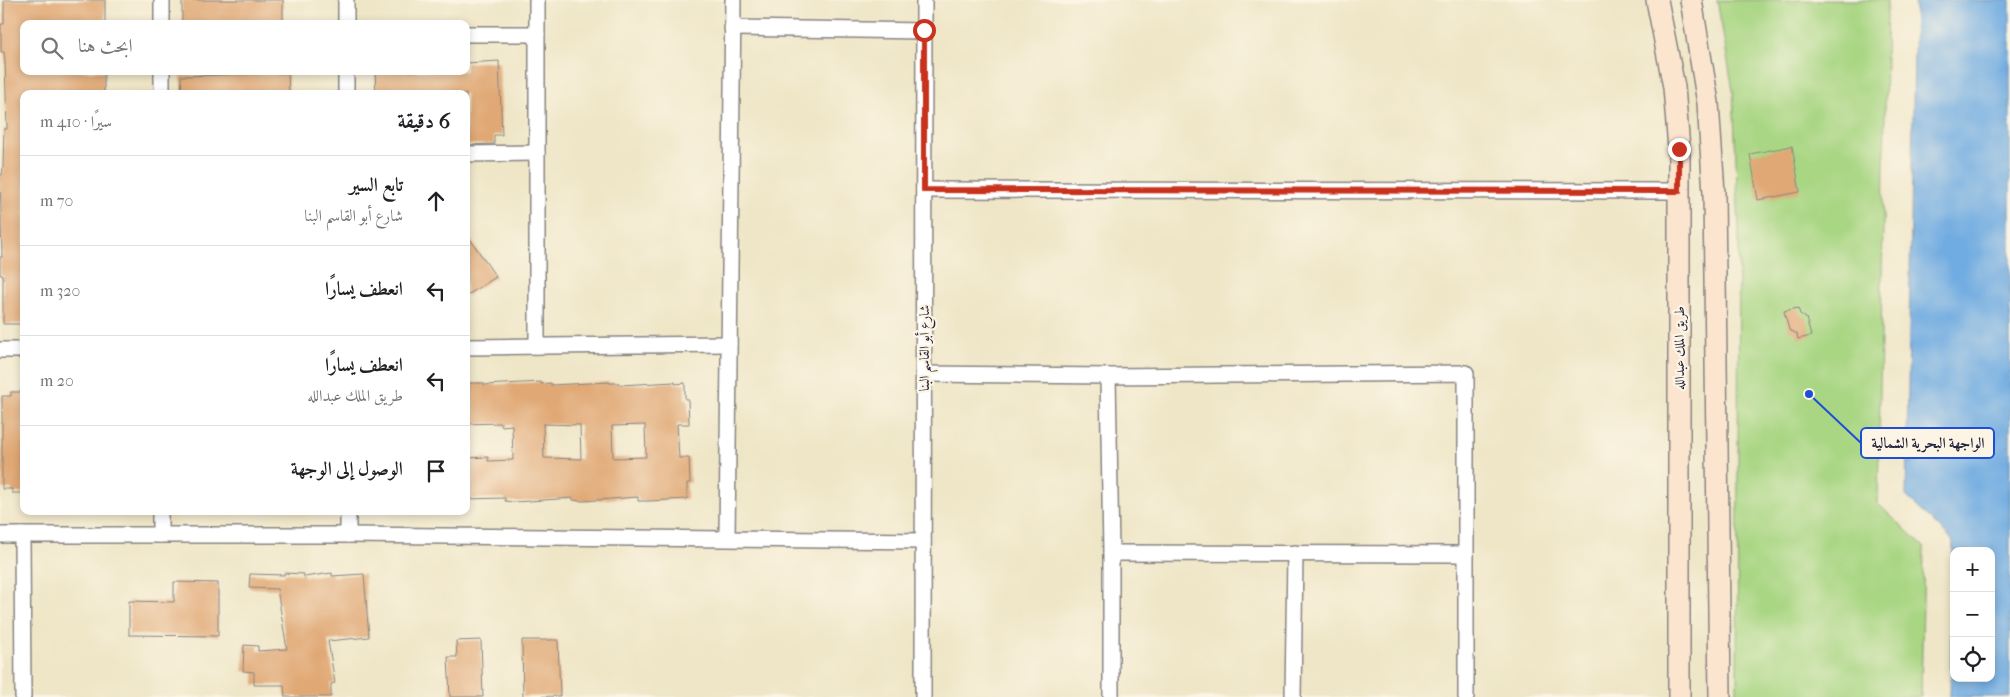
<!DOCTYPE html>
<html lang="ar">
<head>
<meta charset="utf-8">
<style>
	body { margin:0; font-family:"IM FELL French Canon",Amiri,serif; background:#f6f6f6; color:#202124; direction:rtl }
	.controls { position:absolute; right:15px; bottom:15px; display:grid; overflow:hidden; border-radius:10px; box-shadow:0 2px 8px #0003 }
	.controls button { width:45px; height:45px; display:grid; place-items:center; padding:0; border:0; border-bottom:1px solid #e0e0e0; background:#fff; color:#202124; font:25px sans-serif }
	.stop { position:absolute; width:15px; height:15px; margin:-11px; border:4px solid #c8321e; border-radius:50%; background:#fff }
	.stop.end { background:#c8321e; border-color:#fff; box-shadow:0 1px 5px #0008 }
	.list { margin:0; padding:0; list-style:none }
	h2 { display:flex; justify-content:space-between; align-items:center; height:65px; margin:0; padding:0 20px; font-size:21px }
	h2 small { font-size:16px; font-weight:400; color:#757577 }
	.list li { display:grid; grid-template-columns:32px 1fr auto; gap:15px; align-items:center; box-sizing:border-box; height:90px; padding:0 20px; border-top:1px solid #e0e0e0 }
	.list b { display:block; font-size:19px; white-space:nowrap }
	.list p { margin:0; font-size:16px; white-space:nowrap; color:#757577 }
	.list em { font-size:16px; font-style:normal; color:#757577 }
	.icon { flex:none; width:28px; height:28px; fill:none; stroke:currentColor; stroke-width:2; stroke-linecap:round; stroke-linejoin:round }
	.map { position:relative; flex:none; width:2010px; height:697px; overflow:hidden; direction:ltr }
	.search { position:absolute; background:#fff; box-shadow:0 2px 8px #0003; left:20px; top:20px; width:450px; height:55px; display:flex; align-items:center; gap:12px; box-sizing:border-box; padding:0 18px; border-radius:10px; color:#757577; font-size:19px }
	.panel { position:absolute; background:#fff; box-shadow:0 2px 8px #0003; left:20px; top:90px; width:450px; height:425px; border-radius:10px; direction:rtl }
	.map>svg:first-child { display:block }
</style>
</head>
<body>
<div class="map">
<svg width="2010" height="697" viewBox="0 0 2010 697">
	<rect width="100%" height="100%" fill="#fcf5e5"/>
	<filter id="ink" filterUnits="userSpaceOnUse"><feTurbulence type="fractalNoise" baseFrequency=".02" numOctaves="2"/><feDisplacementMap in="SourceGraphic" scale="10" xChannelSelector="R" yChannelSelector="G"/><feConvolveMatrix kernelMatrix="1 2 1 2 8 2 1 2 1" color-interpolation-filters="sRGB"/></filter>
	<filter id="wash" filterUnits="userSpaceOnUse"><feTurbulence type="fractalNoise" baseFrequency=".0096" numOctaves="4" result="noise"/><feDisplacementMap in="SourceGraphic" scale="20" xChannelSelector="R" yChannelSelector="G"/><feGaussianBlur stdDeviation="1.12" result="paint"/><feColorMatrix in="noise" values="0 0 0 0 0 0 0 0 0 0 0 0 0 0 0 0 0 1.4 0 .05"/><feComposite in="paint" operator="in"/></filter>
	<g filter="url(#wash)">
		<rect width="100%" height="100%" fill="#efe6c7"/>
		<polygon fill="#a9d683" stroke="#667c5f" points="1717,0 1887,0 1878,504 1924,547 1921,697 1737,697 1739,231 1733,90"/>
		<path fill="#70abe1" stroke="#49668e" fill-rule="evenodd" d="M1915 0H2010V697H1950L1953 541 1906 496ZM1954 551H1991V678H1954Z"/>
		<g id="blocks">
			<g fill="#e0a874" fill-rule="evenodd">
				<polygon points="4,0 105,0 105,24 24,24 24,71 104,71 104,94 24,94 24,324 3,324 3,275 0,275 0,257 2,257 0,175 2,175 3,167 4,129 7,129 5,62 4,52 1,52 1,24 4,24"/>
				<rect x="182" y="0" width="101" height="24"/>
				<polygon points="499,61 502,135 494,135 494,144 466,145 466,94 376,94 375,71 466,71 466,63"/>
				<polygon points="288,73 289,94 182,94 181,76"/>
				<polygon points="1792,146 1800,192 1758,200 1750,154"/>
				<polygon points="466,233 496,277 466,296"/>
				<polygon points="1798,308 1800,314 1806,318 1811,336 1798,339 1797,334 1789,330 1784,311"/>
				<path d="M541 382V384L551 383V385L609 382V383H619L620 385 675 382V384L685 383V399H688L689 424H677L679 458H689L690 483H687V499L648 501H638V497L583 501 573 500V498L515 502 505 501V498L466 499V458L488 457V461L513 460 512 425 501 426V423L466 424V383H484V385ZM543 424 580 425 581 459 544 458ZM645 425 646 457 613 458 612 426Z"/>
				<polygon points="11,392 24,392 24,493 12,493 12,489 2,489 2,396 11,396"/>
				<polygon points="284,573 304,574 304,577 332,573 332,576 364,574 369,637 328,641 335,683 331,684 331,697 285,697 284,685 254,685 254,672 243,671 244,645 258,646 258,651 287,649 277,589 249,588 250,574 284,575"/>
				<polygon points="174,582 218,583 218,636 129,635 129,601 174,602"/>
				<polygon points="481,640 483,697 450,697 448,657 457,657 456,641"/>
				<polygon points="522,640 558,640 560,696 523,697"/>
			</g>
		</g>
	</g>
	<g filter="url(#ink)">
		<use href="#blocks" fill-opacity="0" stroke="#888481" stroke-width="1"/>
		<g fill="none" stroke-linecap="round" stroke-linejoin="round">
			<defs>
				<g id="street">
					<polyline points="346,0 346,24"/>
					<polyline points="162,24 162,0"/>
					<polyline points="732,28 924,31"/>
					<polyline points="466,34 537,34"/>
					<polyline points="346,71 346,94"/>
					<polyline points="162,94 162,71"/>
					<polyline points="466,154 537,153"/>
					<polyline points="924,190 1679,191"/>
					<polyline points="537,346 537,0"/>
					<polyline points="466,347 729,344"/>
					<polyline points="0,350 24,350"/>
					<polyline points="923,374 1108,376 1466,373 1466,697"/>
					<polyline points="1108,376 1111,553 1111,697"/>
					<polyline points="348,511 348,535"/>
					<polyline points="0,535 348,535 923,541"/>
					<polyline points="22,535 23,697"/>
					<polyline points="160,535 160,511"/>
					<polyline points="727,538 733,0"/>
					<polyline points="1111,553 1466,554"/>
					<polyline points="923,697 924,0"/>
					<polyline points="1293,697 1295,553"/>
				</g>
				<g id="secondary">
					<polyline points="1657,0 1674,87 1679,149 1679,697"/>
					<polyline points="1691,0 1708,103 1714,193 1720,697"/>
				</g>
			</defs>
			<use href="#street" stroke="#888481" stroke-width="18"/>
			<use href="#secondary" stroke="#888481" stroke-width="24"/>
			<use href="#street" stroke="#fff" stroke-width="15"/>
			<use href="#secondary" stroke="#fbe5cf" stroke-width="21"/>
		</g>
	</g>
	<g fill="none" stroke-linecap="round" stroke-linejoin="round" filter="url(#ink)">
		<polyline stroke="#c8321e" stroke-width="6" points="924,30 924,190 1679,191 1679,149"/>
	</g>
	<g text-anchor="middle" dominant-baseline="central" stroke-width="4.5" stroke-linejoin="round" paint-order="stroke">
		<g font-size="14" fill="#22223b" stroke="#fcf5e5">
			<text transform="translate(924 348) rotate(-90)">شارع أبو القاسم البنا</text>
			<text transform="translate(1679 348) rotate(-90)">طريق الملك عبدالله</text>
		</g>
	</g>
	<path fill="none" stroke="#1d4ed8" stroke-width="2" d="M1809 394L1861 443"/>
	<circle fill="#1d4ed8" stroke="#fcf5e5" stroke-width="2" cx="1809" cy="394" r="5"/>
	<rect fill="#fcf5e5" stroke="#1d4ed8" stroke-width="2" x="1861" y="428" width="133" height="30" rx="5"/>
	<g font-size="15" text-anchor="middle" font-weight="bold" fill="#22223b">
		<text x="1928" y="448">الواجهة البحرية الشمالية</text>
	</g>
</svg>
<div class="controls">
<button>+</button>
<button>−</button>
<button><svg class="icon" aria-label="locate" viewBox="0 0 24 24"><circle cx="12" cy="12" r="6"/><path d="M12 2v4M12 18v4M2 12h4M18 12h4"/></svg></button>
</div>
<div class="stop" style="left:924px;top:30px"></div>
<div class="stop end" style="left:1679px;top:149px"></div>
<div class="search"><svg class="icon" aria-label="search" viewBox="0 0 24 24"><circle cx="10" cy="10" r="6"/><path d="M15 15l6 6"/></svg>ابحث هنا</div>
<section class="panel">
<h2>6 دقيقة<small>سيرًا · 410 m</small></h2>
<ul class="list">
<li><svg class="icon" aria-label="ahead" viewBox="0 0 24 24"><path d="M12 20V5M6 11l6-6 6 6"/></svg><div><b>تابع السير</b><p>شارع أبو القاسم البنا</p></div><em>70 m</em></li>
<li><svg class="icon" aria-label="left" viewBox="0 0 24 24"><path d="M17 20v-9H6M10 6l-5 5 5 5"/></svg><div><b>انعطف يسارًا</b></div><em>320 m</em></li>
<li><svg class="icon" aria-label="left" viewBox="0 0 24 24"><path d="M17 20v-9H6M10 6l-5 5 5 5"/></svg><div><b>انعطف يسارًا</b><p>طريق الملك عبدالله</p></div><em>20 m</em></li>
<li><svg class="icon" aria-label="arrive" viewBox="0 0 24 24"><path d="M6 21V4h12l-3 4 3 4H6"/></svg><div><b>الوصول إلى الوجهة</b></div></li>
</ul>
</section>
</div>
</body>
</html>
